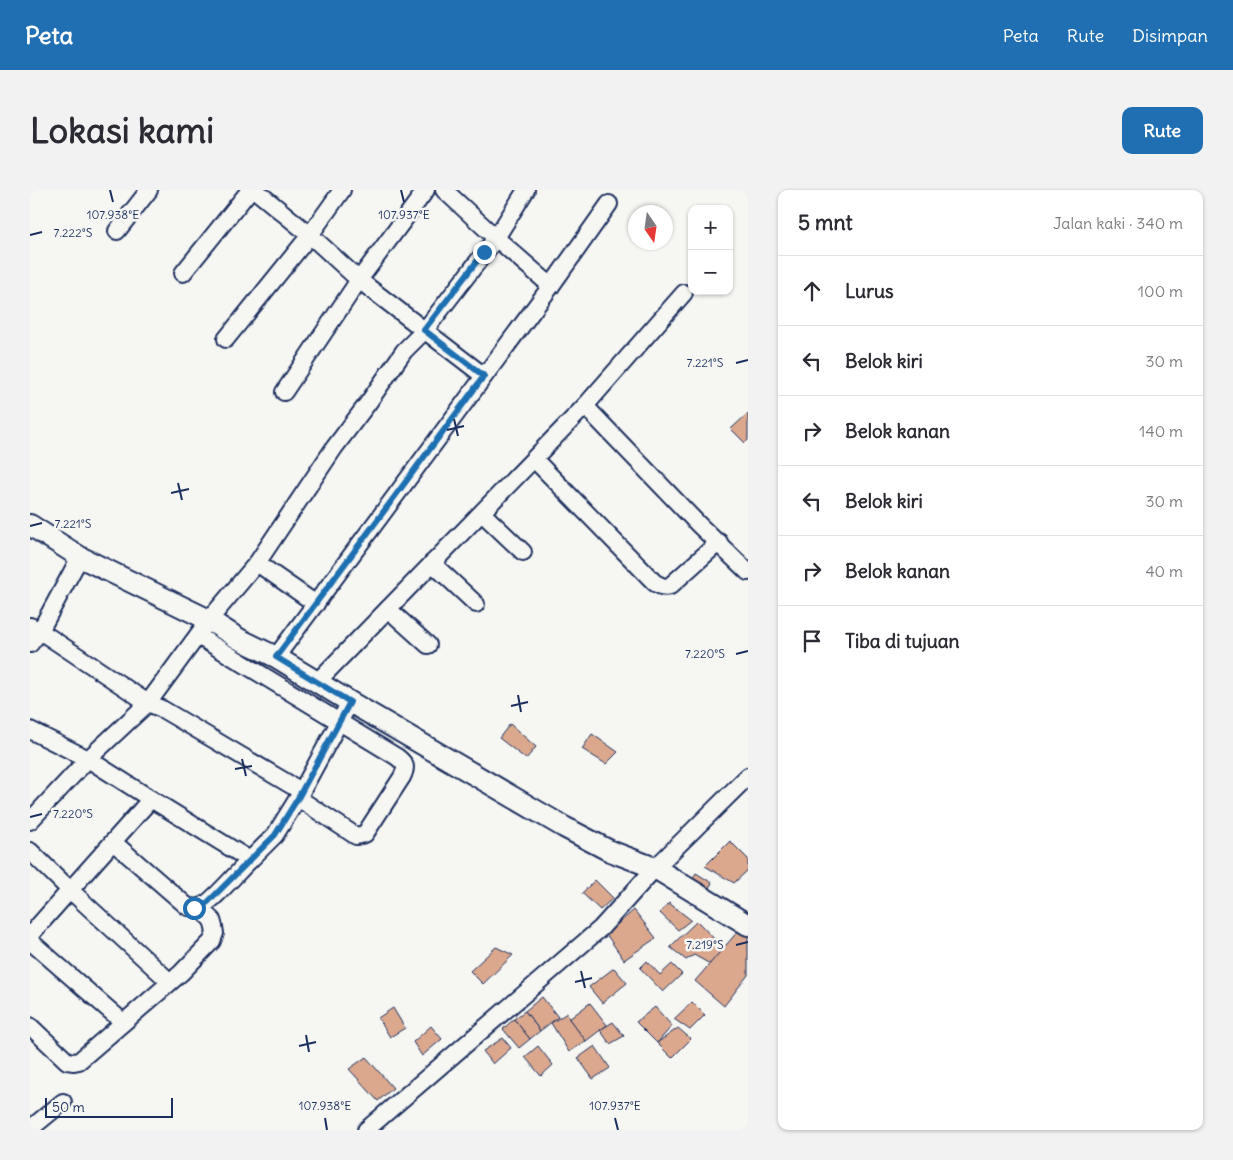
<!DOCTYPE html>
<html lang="id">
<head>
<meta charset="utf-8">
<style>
	body { margin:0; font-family:Delius,sans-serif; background:#f2f2f3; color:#2b2b33 }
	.controls { position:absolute; right:15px; top:15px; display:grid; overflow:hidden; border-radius:10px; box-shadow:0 1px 4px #0004 }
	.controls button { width:45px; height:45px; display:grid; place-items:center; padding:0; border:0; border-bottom:1px solid #e1e1e2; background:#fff; color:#2b2b33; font:25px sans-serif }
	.compass { position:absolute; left:598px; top:15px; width:45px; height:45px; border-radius:50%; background:#fff; box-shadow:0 1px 4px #0004; rotate:167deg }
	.scale { position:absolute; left:15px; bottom:12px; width:128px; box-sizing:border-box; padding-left:5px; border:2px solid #1b2f5e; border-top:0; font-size:14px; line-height:18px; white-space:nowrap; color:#1b2f5e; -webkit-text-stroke:4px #f6f6f2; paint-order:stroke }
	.stop { position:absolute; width:15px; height:15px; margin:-11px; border:4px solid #1f6fb2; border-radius:50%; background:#fff }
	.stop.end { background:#1f6fb2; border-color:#fff; box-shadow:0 1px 5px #0008 }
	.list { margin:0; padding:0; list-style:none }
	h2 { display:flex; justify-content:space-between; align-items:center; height:65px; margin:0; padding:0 20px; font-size:21px }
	h2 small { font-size:16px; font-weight:400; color:#7c7c81 }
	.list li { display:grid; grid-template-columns:32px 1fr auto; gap:15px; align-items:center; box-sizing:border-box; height:70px; padding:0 20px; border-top:1px solid #e1e1e2 }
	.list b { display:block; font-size:19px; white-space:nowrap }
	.list em { font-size:16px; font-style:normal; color:#7c7c81 }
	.icon { flex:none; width:28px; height:28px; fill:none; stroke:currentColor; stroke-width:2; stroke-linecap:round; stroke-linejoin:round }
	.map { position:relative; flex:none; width:718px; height:940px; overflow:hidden; border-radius:10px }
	header { display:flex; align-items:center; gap:30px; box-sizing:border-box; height:70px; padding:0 25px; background:#1f6fb2; color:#fff }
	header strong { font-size:24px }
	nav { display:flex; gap:28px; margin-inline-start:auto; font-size:18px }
	.intro { display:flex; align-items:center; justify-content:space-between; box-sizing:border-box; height:120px; padding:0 30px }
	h1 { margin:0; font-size:35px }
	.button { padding:12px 22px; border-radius:10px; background:#1f6fb2; color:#fff; font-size:18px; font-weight:700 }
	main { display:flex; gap:30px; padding:0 30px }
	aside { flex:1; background:#fff; border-radius:10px; box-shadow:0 1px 4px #0004 }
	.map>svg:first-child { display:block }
</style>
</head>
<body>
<header>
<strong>Peta</strong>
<nav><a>Peta</a><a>Rute</a><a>Disimpan</a></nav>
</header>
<div class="intro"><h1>Lokasi kami</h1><a class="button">Rute</a></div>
<main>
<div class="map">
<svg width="718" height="940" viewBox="0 0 718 940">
	<rect width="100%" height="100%" fill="#f6f6f2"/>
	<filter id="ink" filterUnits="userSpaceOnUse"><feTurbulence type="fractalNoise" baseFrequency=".02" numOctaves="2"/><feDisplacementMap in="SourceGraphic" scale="10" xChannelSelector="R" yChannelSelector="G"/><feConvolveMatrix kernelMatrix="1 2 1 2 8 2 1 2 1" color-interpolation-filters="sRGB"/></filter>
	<g filter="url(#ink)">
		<g fill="#dba88e" stroke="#1b2f5e">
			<polygon points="718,223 718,250 715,253 701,239"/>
			<polygon points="480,534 506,557 496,569 469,548"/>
			<polygon points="562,544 588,562 576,574 552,559"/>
			<polygon points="700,651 718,669 718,680 704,693 675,676"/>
			<polygon points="666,683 682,693 675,704 659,693"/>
			<polygon points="565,690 583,708 570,720 552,703"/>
			<polygon points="639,713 661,730 648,740 630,723"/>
			<polygon points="604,720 626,748 594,770 576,744"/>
			<polygon points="667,731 694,759 680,774 664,765 656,770 640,757"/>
			<polygon points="709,740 718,746 718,785 694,816 665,791"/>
			<polygon points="466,757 483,765 453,794 440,781"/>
			<polygon points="617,771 630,785 642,774 652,784 633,802 610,778"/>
			<polygon points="584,778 597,793 572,813 559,797"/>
			<polygon points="512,807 528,827 510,841 495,821"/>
			<polygon points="662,812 675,825 660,840 644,829"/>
			<polygon points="560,813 577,835 556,851 539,829"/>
			<polygon points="625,817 642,836 627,853 606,832"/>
			<polygon points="363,818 375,838 360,847 348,828"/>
			<polygon points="495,821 510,841 500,849 484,829"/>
			<polygon points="537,823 539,829 556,851 539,862 521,833"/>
			<polygon points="484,829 500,849 489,858 473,839"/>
			<polygon points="583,832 594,846 580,854 570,840"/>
			<polygon points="401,836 412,849 392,866 383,852"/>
			<polygon points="648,838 661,849 642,868 627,853"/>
			<polygon points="473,848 481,858 463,874 453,861"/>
			<polygon points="508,856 523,875 511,886 495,867"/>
			<polygon points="565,856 580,878 563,889 548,868"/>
			<polygon points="336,867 363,898 348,911 319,879"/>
		</g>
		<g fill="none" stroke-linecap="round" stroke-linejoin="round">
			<defs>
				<g id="minor">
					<polyline points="225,0 280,45 329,90 454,186"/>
					<polyline points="496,0 466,48 521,96"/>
					<polyline points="87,41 119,0"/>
					<polyline points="153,83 220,0"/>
					<polyline points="196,149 280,45 312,0"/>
					<polyline points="254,202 329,90 396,0"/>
					<polyline points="555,216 669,335 718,382"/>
					<path d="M504 269 625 393C631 396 634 398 640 396L689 352"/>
					<polyline points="452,323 493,362"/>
					<polyline points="227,373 286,414"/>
					<polyline points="402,373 446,414"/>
					<polyline points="358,419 398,455"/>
					<polyline points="0,436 10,441 50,367"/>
					<path d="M168 446 367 567C376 574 377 577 372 587L335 644 326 646 268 608"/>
					<polyline points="0,454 10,441 118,513 58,569 0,631"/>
					<polyline points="246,467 521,96 579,14"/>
					<polyline points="287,492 555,216 654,103"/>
					<polyline points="0,540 58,569 121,609"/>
					<polyline points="271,601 132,519 118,513 179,430 227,373 304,258 338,213 374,161 395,140 466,48 414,0"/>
					<path d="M83 652 158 717C162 717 166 718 170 717 181 714 210 679 220 670"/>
					<polyline points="0,661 40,700 140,792"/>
					<polyline points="0,745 121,609 220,670 245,645 268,608 320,512"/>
					<polyline points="0,751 93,832"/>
					<polyline points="0,836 37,871 44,872 49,871 151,783 182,751 185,743 184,737 182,730 169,718"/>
					<polyline points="0,939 33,912"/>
					<polyline points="336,940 571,738 625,678 718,586"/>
				</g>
				<polyline id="tertiary" points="0,335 50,367 179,430 209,449 246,467 320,512 534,637 580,661 625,678 718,735"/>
			</defs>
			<use href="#minor" stroke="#1b2f5e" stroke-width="20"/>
			<use href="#tertiary" stroke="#1b2f5e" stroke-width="24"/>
			<use href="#minor" stroke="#f6f6f2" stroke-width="16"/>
			<use href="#tertiary" stroke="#f6f6f2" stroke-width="20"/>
		</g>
	</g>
	<g fill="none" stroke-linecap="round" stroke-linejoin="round" filter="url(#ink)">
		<polyline stroke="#1f6fb2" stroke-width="6" points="164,718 169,718 178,712 245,645 268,608 320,512 246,467 454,186 394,140 454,62"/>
	</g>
	<path fill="none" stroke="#1b2f5e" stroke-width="2" d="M80 0 83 12M371 0 374 12M0 45 12 42M706 173 718 170M424 229 428 246M417 240 434 236M148 293 152 310M141 303 159 299M0 336 12 333M706 464 718 461M488 505 491 522M481 516 498 512M212 569 216 586M205 579 222 576M0 627 12 624M706 755 718 752M551 781 555 798M545 792 562 788M276 845 279 862M269 856 286 852M295 928 297 940M585 928 588 940"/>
	<g font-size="12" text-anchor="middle" fill="#1b2f5e" stroke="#f6f6f2" stroke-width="5" stroke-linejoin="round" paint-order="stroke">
		<text x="83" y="29">107.938°E</text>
		<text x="374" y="29">107.937°E</text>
		<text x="43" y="47">7.222°S</text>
		<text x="675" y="177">7.221°S</text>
		<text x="43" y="338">7.221°S</text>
		<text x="675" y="468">7.220°S</text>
		<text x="43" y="628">7.220°S</text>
		<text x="675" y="759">7.219°S</text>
		<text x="295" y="920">107.938°E</text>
		<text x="585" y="920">107.937°E</text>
	</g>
</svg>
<div class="controls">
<button>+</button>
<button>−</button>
</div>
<svg class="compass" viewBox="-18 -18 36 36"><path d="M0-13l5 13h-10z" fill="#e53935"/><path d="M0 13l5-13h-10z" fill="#7c7c81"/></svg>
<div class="scale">50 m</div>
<div class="stop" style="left:164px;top:718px"></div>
<div class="stop end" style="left:454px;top:62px"></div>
</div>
<aside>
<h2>5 mnt<small>Jalan kaki · 340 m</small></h2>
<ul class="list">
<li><svg class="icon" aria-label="ahead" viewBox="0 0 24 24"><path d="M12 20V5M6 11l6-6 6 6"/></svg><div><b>Lurus</b></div><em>100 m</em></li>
<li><svg class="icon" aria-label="left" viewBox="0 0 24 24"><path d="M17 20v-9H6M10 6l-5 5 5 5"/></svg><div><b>Belok kiri</b></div><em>30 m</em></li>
<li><svg class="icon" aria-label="right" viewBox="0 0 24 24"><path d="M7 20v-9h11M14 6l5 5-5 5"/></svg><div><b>Belok kanan</b></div><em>140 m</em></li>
<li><svg class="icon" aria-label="left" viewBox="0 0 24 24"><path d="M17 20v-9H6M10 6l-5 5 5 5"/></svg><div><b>Belok kiri</b></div><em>30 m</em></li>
<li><svg class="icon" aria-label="right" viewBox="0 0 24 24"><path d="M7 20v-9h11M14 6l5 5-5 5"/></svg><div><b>Belok kanan</b></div><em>40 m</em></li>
<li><svg class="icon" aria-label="arrive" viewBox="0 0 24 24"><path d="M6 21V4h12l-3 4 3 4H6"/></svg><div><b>Tiba di tujuan</b></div></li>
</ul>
</aside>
</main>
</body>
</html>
